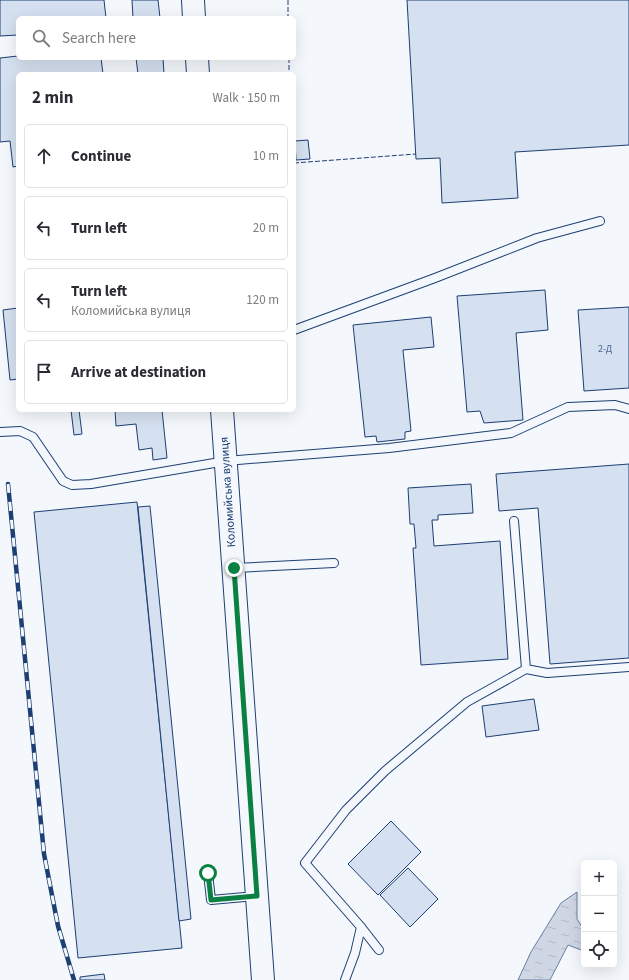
<!DOCTYPE html>
<html lang="en">
<head>
<meta charset="utf-8">
<style>
	body { margin:0; font-family:"Source Sans 3",sans-serif; background:#f2f2f3; color:#2b2b33 }
	.controls { position:absolute; right:12px; bottom:12px; display:grid; overflow:hidden; border-radius:6px; box-shadow:0 4px 16px #0002 }
	.controls button { width:36px; height:36px; display:grid; place-items:center; padding:0; border:0; border-bottom:1px solid #e1e1e2; background:#fff; color:#2b2b33; font:20px sans-serif }
	.stop { position:absolute; width:12px; height:12px; margin:-9px; border:3px solid #0b8043; border-radius:50%; background:#fff }
	.stop.end { background:#0b8043; border-color:#fff; box-shadow:0 1px 4px #0008 }
	.list { margin:0; padding:0; list-style:none }
	h2 { display:flex; justify-content:space-between; align-items:center; height:52px; margin:0; padding:0 16px; font-size:17px }
	h2 small { font-size:13px; font-weight:400; color:#7c7c81 }
	.list li { display:grid; grid-template-columns:26px 1fr auto; gap:12px; align-items:center; box-sizing:border-box; height:64px; margin:0 8px 8px; padding:0 8px; border:1px solid #e1e1e2; border-radius:6px }
	.list b { display:block; font-size:15px; white-space:nowrap }
	.list p { margin:0; font-size:13px; white-space:nowrap; color:#7c7c81 }
	.list em { font-size:13px; font-style:normal; color:#7c7c81 }
	.icon { flex:none; width:22px; height:22px; fill:none; stroke:currentColor; stroke-width:2; stroke-linecap:round; stroke-linejoin:round }
	.map { position:relative; flex:none; width:629px; height:980px; overflow:hidden }
	.search { position:absolute; background:#fff; box-shadow:0 4px 16px #0002; left:16px; top:16px; width:280px; height:44px; display:flex; align-items:center; gap:10px; box-sizing:border-box; padding:0 14px; border-radius:6px; color:#7c7c81; font-size:15px }
	.panel { position:absolute; background:#fff; box-shadow:0 4px 16px #0002; left:16px; top:72px; width:280px; height:340px; border-radius:6px }
	.map>svg:first-child { display:block }
</style>
</head>
<body>
<div class="map">
<svg width="629" height="980" viewBox="0 0 629 980">
	<defs>
		<pattern id="water-ripples" width="26" height="14" patternUnits="userSpaceOnUse"><rect width="26" height="14" fill="#cfd7e4"/><path d="M2 4q2-2 4 0t4 0M15 11q2-2 4 0t4 0" fill="none" stroke="#b1bac7"/></pattern>
	</defs>
	<rect width="100%" height="100%" fill="#f4f7fb"/>
	<polygon fill="url(#water-ripples)" stroke="#687fa3" points="577,892 577,919 584,930 584,951 568,945 550,980 518,980 531,952 561,903"/>
	<g fill="#d5e0f0" stroke="#1d3f73">
		<polygon points="0,0 104,0 106,18 18,18 18,35 0,36"/>
		<polygon points="132,0 158,0 160,18 133,18"/>
		<polygon points="407,0 629,0 629,145 515,152 518,198 442,203 440,158 416,159"/>
		<polygon points="18,56 18,58 101,58 103,74 18,74 18,166 13,167 10,141 0,142 0,58"/>
		<polygon points="136,58 163,58 164,74 138,74"/>
		<polygon points="308,140 310,159 296,160 295,141"/>
		<polygon points="545,290 548,330 516,333 523,420 484,423 480,411 467,412 457,296"/>
		<polygon points="629,307 629,388 584,391 578,310"/>
		<polygon points="18,308 18,379 10,380 3,310"/>
		<polygon points="431,317 434,347 403,350 411,431 405,432 405,439 377,442 376,436 365,437 353,325"/>
		<polygon points="71,410 79,410 82,434 74,435"/>
		<polygon points="115,410 162,410 167,458 153,460 152,448 139,450 136,424 116,426"/>
		<polygon points="629,464 629,658 550,664 538,508 499,511 496,474"/>
		<polygon points="471,484 473,513 438,515 438,520 432,520 434,546 500,541 508,659 421,665 413,548 416,548 414,524 410,524 408,488"/>
		<polygon points="137,502 182,948 78,958 34,512"/>
		<polygon points="150,506 191,919 179,921 138,507"/>
		<polygon points="534,699 539,730 486,737 482,706"/>
		<polygon points="391,821 421,852 378,895 348,864"/>
		<polygon points="408,868 438,899 410,927 380,895"/>
		<polygon points="104,974 105,980 80,980 80,977"/>
	</g>
	<g fill="none" stroke-linecap="round" stroke-linejoin="round">
		<defs>
			<g id="lane">
				<polyline points="294,330 435,278 537,238 600,221"/>
				<polyline points="0,432 20,431 33,437 63,481 72,485 91,484 226,461 389,448 511,433 568,407 615,405 629,409"/>
				<polyline points="514,521 526,669 547,673 629,667"/>
				<polyline points="234,568 334,563"/>
				<polyline points="208,873 211,900 256,896"/>
				<polyline points="361,927 379,950"/>
				<polyline points="345,980 355,953 361,927 305,863 346,810 385,771 467,702 526,669"/>
			</g>
			<g id="secondary">
				<polyline points="193,0 194,18"/>
				<polyline points="197,58 198,74"/>
				<polyline points="222,410 263,980"/>
			</g>
		</defs>
		<use href="#lane" stroke="#1d3f73" stroke-width="10"/>
		<use href="#secondary" stroke="#1d3f73" stroke-width="24"/>
		<use href="#lane" stroke="#f4f7fb" stroke-width="8"/>
		<use href="#secondary" stroke="#f4f7fb" stroke-width="22"/>
		<defs>
			<polyline id="rail" points="8,484 44,854 58,926 74,980"/>
		</defs>
		<use href="#rail" stroke="#1d3f73" stroke-width="4.5"/>
		<use href="#rail" stroke="#f4f7fb" stroke-width="3" stroke-dasharray="9" stroke-linecap="butt"/>
		<g stroke="#1d3f73" stroke-width="1" stroke-dasharray="5 2" stroke-linecap="butt">
			<polyline points="288,0 288,18"/>
			<polyline points="289,58 289,74"/>
			<polyline points="294,163 416,154"/>
		</g>
	</g>
	<g fill="none" stroke-linecap="round" stroke-linejoin="round">
		<polyline stroke="#0b8043" stroke-width="5" points="208,873 211,900 257,896 234,568"/>
	</g>
	<g text-anchor="middle" dominant-baseline="central" stroke-width="3" stroke-linejoin="round" paint-order="stroke">
		<g font-size="10" fill="#4b6792">
			<text x="605" y="349">2-Д</text>
		</g>
		<g font-size="12" fill="#1d3f73" stroke="#f4f7fb">
			<text transform="translate(228 492) rotate(-94)">Коломийська вулиця</text>
		</g>
	</g>
</svg>
<div class="controls">
<button>+</button>
<button>−</button>
<button><svg class="icon" aria-label="locate" viewBox="0 0 24 24"><circle cx="12" cy="12" r="6"/><path d="M12 2v4M12 18v4M2 12h4M18 12h4"/></svg></button>
</div>
<div class="stop" style="left:208px;top:873px"></div>
<div class="stop end" style="left:234px;top:568px"></div>
<div class="search"><svg class="icon" aria-label="search" viewBox="0 0 24 24"><circle cx="10" cy="10" r="6"/><path d="M15 15l6 6"/></svg>Search here</div>
<section class="panel">
<h2>2 min<small>Walk · 150 m</small></h2>
<ul class="list">
<li><svg class="icon" aria-label="ahead" viewBox="0 0 24 24"><path d="M12 20V5M6 11l6-6 6 6"/></svg><div><b>Continue</b></div><em>10 m</em></li>
<li><svg class="icon" aria-label="left" viewBox="0 0 24 24"><path d="M17 20v-9H6M10 6l-5 5 5 5"/></svg><div><b>Turn left</b></div><em>20 m</em></li>
<li><svg class="icon" aria-label="left" viewBox="0 0 24 24"><path d="M17 20v-9H6M10 6l-5 5 5 5"/></svg><div><b>Turn left</b><p>Коломийська вулиця</p></div><em>120 m</em></li>
<li><svg class="icon" aria-label="arrive" viewBox="0 0 24 24"><path d="M6 21V4h12l-3 4 3 4H6"/></svg><div><b>Arrive at destination</b></div></li>
</ul>
</section>
</div>
</body>
</html>
